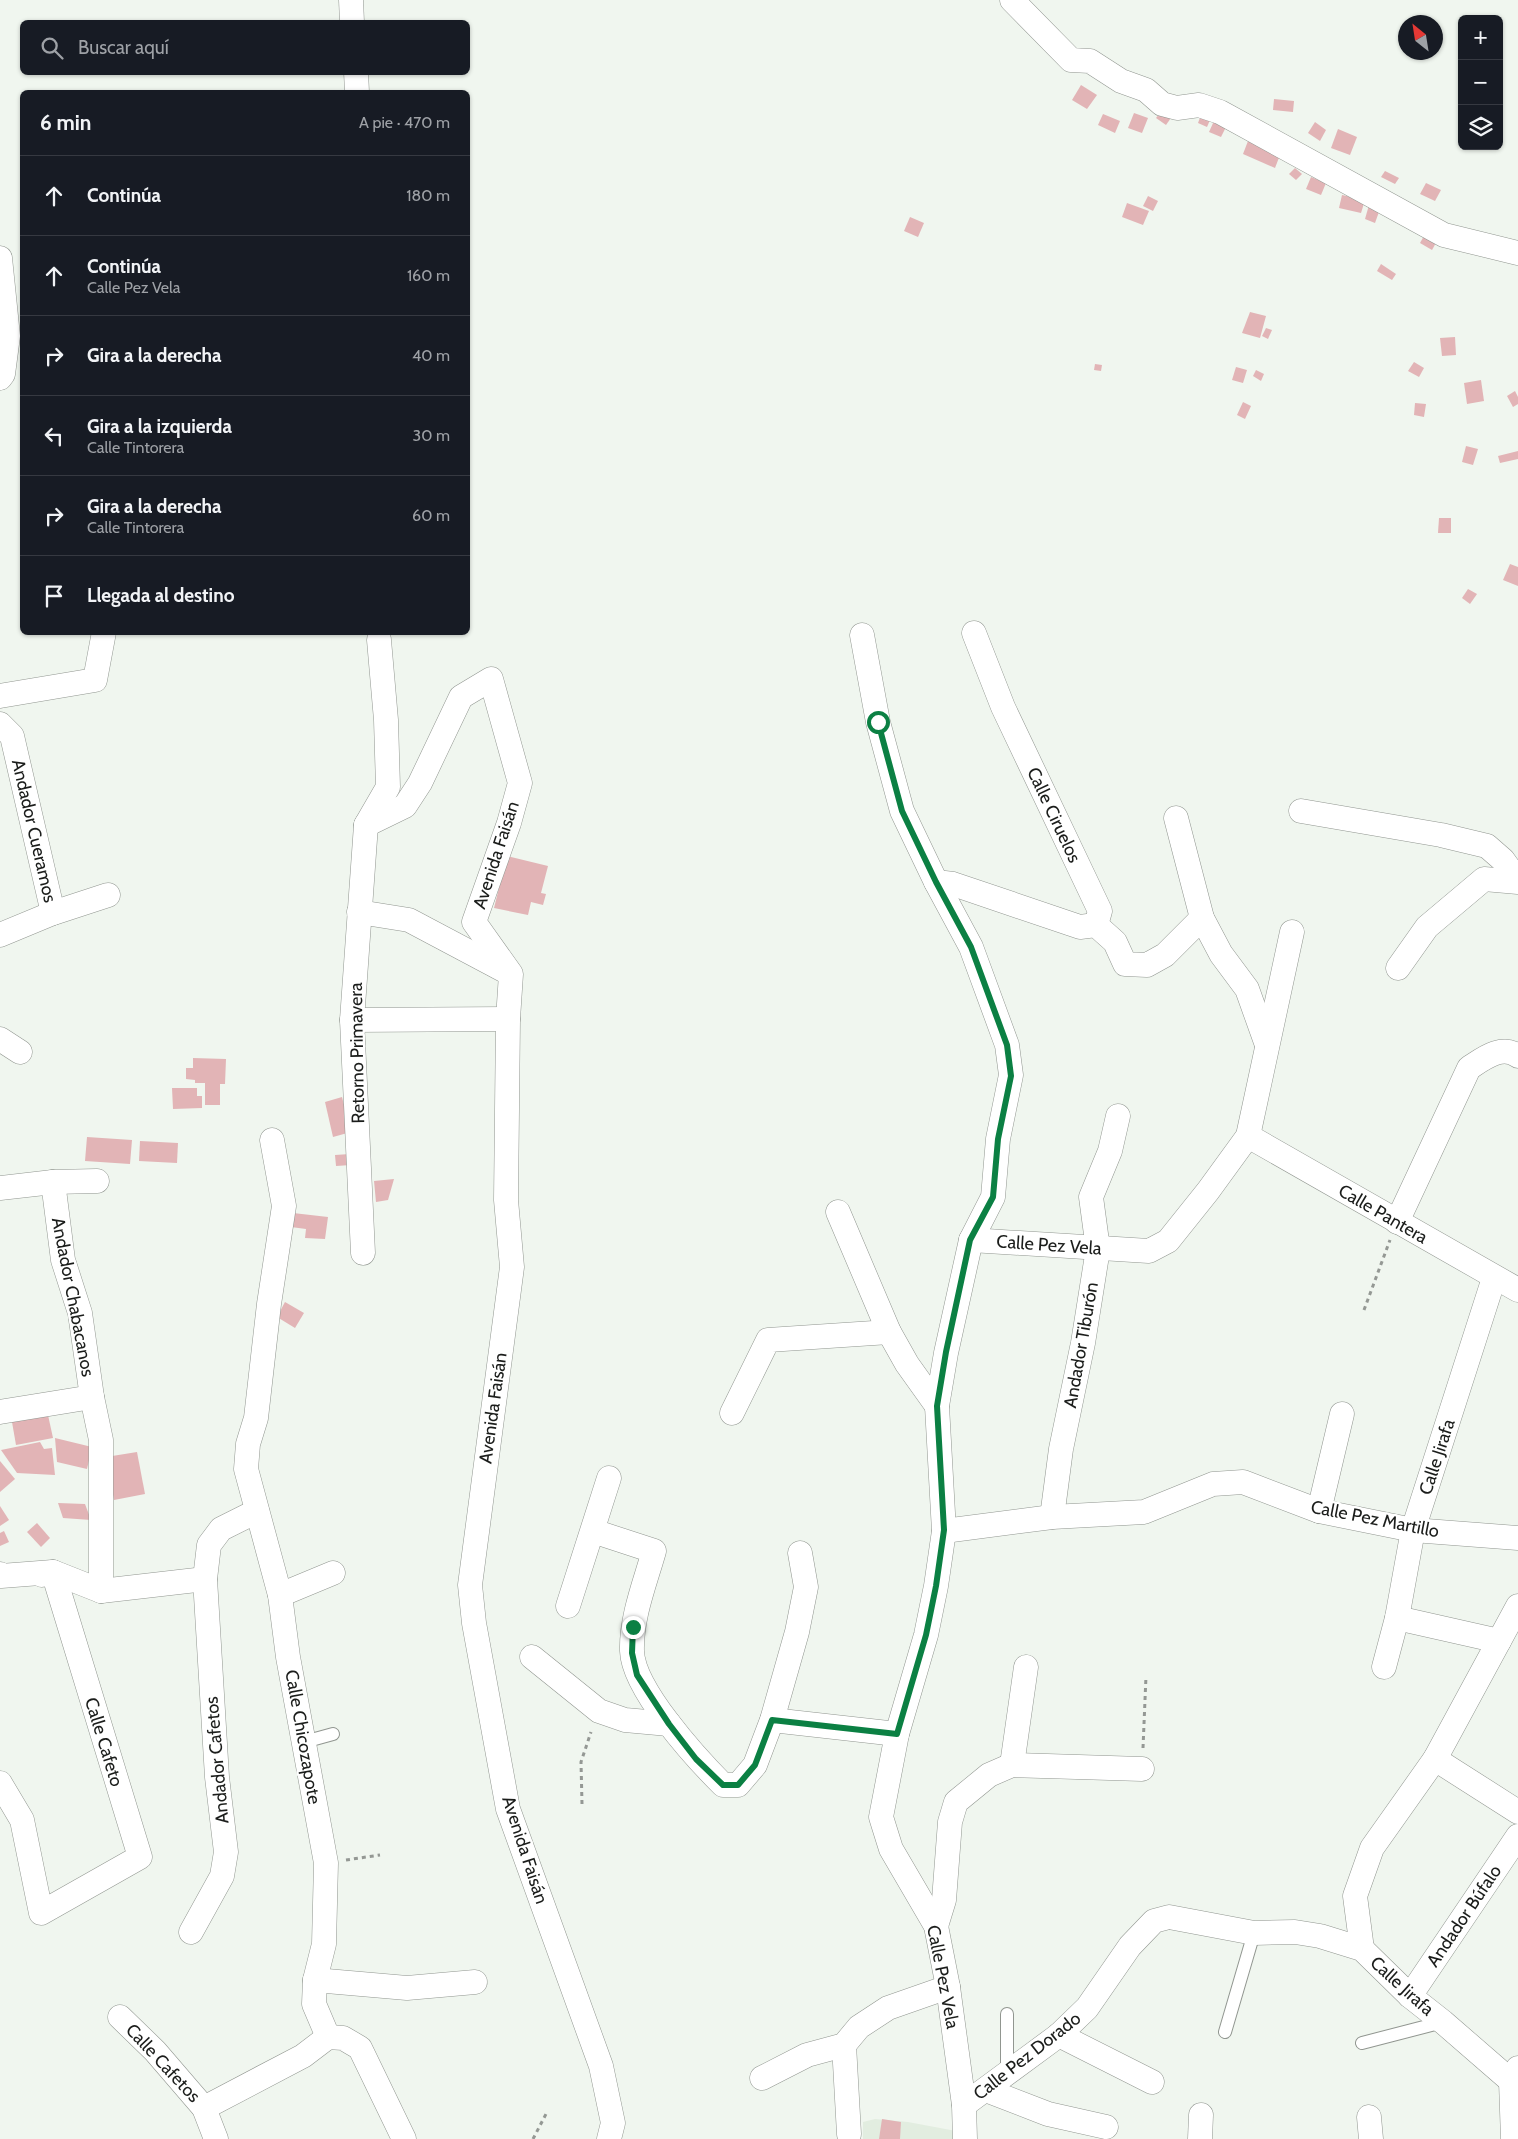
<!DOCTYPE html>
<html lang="es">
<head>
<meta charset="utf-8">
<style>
	body { margin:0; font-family:Cabin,sans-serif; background:#242831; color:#f1f3f6 }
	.controls { position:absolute; right:15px; top:15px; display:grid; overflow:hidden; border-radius:8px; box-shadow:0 1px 4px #0004 }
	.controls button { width:45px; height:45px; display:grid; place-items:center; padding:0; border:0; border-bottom:1px solid #363941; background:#171b24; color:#f1f3f6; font:25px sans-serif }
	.compass { position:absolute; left:1398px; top:15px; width:45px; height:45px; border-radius:50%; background:#171b24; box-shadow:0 1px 4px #0004; rotate:330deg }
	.stop { position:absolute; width:15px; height:15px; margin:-11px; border:4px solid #0b8043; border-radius:50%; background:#fff }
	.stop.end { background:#0b8043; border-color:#fff; box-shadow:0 1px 5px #0008 }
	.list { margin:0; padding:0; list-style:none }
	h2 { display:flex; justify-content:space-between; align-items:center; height:65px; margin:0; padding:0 20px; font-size:21px }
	h2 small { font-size:16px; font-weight:400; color:#9ea1a6 }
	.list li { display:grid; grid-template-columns:32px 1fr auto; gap:15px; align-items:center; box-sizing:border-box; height:80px; padding:0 20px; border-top:1px solid #363941 }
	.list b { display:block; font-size:19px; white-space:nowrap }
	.list p { margin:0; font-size:16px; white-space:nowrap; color:#9ea1a6 }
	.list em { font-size:16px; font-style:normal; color:#9ea1a6 }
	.icon { flex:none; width:28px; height:28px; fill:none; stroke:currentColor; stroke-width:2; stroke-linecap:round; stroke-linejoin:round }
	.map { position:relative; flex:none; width:1518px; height:2139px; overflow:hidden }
	.search { position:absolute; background:#171b24; box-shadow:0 1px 4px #0004; left:20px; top:20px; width:450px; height:55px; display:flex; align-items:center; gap:12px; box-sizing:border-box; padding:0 18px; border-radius:8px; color:#9ea1a6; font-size:19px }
	.panel { position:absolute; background:#171b24; box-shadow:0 1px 4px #0004; left:20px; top:90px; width:450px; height:545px; border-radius:8px }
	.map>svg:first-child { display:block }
</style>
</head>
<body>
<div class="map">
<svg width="1518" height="2139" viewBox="0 0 1518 2139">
	<rect width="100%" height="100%" fill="#f0f6ef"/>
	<polygon fill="#e2ede0" points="875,2119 908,2122 956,2131 957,2139 863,2139 863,2122"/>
	<g fill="#e2b4b6">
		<polygon points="1081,85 1097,95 1087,109 1072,100"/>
		<polygon points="1274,99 1294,101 1293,112 1273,110"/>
		<polygon points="1163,109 1173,115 1166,125 1156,118"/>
		<polygon points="1134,113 1148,118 1142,133 1128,128"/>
		<polygon points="1103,114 1120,121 1115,133 1098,125"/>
		<polygon points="1201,115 1210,120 1207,127 1198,123"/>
		<polygon points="1214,121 1226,127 1221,137 1209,132"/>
		<polygon points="1315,122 1326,130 1320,141 1308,133"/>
		<polygon points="1338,129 1357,137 1350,155 1331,148"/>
		<polygon points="1248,141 1280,155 1275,168 1243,154"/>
		<polygon points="1295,168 1302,174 1296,180 1289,174"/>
		<polygon points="1385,171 1399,178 1395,184 1381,177"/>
		<polygon points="1311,177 1326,183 1321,195 1306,189"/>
		<polygon points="1426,183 1441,190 1435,201 1420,194"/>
		<polygon points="1342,195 1365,200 1361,213 1339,208"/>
		<polygon points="1148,196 1158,201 1153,211 1143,206"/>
		<polygon points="1127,203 1149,211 1143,225 1122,217"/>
		<polygon points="1369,205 1380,209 1375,223 1365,219"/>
		<polygon points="910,217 924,223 918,237 904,231"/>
		<polygon points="1425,234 1437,241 1432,250 1420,243"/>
		<polygon points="1381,264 1396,274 1392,280 1377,271"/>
		<polygon points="1250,312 1266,316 1260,338 1242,333"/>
		<polygon points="1266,328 1272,330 1268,339 1262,336"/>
		<polygon points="1455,337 1456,355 1442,356 1440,338"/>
		<polygon points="1414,362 1424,368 1419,377 1408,371"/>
		<polygon points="1095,364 1102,365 1101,371 1094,370"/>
		<polygon points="1236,367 1247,370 1243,383 1232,380"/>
		<polygon points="1256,370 1264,374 1261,381 1253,376"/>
		<polygon points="1481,380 1484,401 1467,404 1464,383"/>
		<polygon points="1515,391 1518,397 1518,404 1513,407 1507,396"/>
		<polygon points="1243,402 1251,406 1245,419 1237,415"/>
		<polygon points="1415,403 1426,404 1424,417 1414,415"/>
		<polygon points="1466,446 1478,449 1473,465 1462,462"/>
		<polygon points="1518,451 1518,459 1500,463 1498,456"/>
		<polygon points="1439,518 1451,518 1451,533 1438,533"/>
		<polygon points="1510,564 1518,567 1518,586 1503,580"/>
		<polygon points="1468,589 1477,594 1470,604 1462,598"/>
		<polygon points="507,856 548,866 541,893 546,894 543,905 531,902 528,915 494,908"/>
		<polygon points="193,1058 226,1059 225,1084 220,1084 220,1105 205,1105 205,1083 195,1083 195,1080 186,1079 186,1068 193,1068"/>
		<polygon points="172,1088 197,1088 197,1096 202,1096 202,1108 173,1109"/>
		<polygon points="342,1097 351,1132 333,1137 325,1102"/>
		<polygon points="87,1137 132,1140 130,1164 85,1161"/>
		<polygon points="140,1141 178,1143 177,1163 139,1161"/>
		<polygon points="350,1154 351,1165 336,1166 335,1155"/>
		<polygon points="394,1179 388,1200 376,1202 374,1181"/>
		<polygon points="293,1213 328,1217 325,1239 305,1238 306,1229 291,1227"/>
		<polygon points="285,1302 304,1313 295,1328 277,1317"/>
		<polygon points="48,1415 53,1438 16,1445 12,1422"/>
		<polygon points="55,1438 92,1447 87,1469 57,1462"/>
		<polygon points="40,1442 44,1449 52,1448 55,1475 17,1473 1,1450"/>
		<polygon points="137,1452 145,1494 114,1500 106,1457"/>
		<polygon points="0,1461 15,1479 0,1492"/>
		<polygon points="58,1503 85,1504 91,1520 63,1518"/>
		<polygon points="0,1506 9,1520 0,1526"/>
		<polygon points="37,1523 50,1538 41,1547 27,1532"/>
		<polygon points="4,1531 9,1542 0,1546 0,1533"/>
		<polygon points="882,2119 901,2122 900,2139 879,2139"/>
	</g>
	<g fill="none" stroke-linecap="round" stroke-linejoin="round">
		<defs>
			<g id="service">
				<polyline points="304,1742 333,1734"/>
				<polyline points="1225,2032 1254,1933"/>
				<polyline points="1362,2043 1443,2022"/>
				<polyline points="1007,2074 1007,2014"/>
			</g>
			<g id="minor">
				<polyline points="351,0 352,22"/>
				<polyline points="1012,0 1071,60 1090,61 1121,81 1146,90 1162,104 1177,108 1199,105 1220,112 1444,235 1518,253"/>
				<polyline points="356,72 357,92"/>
				<polyline points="0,258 8,336 3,374 0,378"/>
				<polyline points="974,633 1003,707 1100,911 1096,925"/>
				<polyline points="862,635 878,722 902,811 936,882 971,947 1007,1045 1011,1075 998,1139 993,1197 971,1240 946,1353 937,1406 944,1531 936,1586 926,1635 897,1734 881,1817 891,1849 936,1926 948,1987 964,2105 965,2139"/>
				<polyline points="0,696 95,680 104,632"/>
				<polyline points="0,724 12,736 53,913"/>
				<polyline points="1301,811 1441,835 1487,846 1503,860 1518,881"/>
				<polyline points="1176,818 1202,918 1221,954 1247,989 1267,1045"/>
				<polyline points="366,825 405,806 420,783 461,697 491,679 520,783 509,823 474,922 511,974 508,1019 506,1200 512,1267 470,1585 474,1623 508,1809 601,2066 613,2123 609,2139"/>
				<polyline points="936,882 953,884 1080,927 1096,925 1115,942 1125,964 1147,965 1165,955 1202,918"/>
				<polyline points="359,912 409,920 507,972"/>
				<polyline points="0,935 53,913 108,895"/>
				<polyline points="1398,968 1427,927 1484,879 1518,882"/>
				<polyline points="352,1020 508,1019"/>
				<polyline points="0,1039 20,1052"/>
				<polyline points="1248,1136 1518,1290"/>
				<polyline points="272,1140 284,1206 269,1304 256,1418 248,1444 246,1469 280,1595 288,1657 326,1863 324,1944 315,1980 314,2004 328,2037"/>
				<polyline points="53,1182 63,1260 80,1313 92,1397 101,1440 101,1591"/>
				<polyline points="0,1188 53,1182 97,1181"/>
				<polyline points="838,1212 889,1332 907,1364 937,1406"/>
				<path d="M1397 1222 1469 1068C1483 1059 1502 1044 1518 1056"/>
				<polyline points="971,1240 1149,1251 1168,1241 1208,1191 1248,1136 1292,932"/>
				<polyline points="363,1253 352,1020 366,825 388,787 386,720 379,640"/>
				<polyline points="0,1412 92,1397"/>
				<polyline points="732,1413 768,1340 889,1332"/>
				<polyline points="1319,1511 1342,1414"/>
				<polyline points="1052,1517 1061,1449 1083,1343 1098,1249 1091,1197 1110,1151 1118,1116"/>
				<path d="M593 1531 654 1551C645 1583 631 1617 632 1651 633 1689 696 1758 723 1785H738L755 1765 772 1720 797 1632 806 1587 800 1553"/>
				<polyline points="944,1531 1052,1517 1144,1512 1213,1484 1243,1482 1319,1511 1413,1530 1518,1538"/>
				<polyline points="0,1574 1,1576 53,1572 140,1857 41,1913 22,1820 0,1783"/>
				<polyline points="42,1575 53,1572 101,1591 205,1579"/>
				<polyline points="280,1595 333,1573"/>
				<polyline points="568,1606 609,1478"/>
				<polyline points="1397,1618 1499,1641"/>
				<polyline points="532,1657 599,1711 625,1720 669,1724"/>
				<polyline points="1384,1667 1397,1618 1413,1530 1494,1278"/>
				<polyline points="772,1720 897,1734"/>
				<polyline points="1435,1759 1518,1812"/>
				<polyline points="1012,1765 1026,1667"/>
				<polyline points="936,1926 944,1900 950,1822 956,1802 989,1775 1012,1765 1142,1769"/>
				<polyline points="191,1932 222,1876 226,1852 217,1777 205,1579 209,1545 221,1529 257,1511"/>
				<polyline points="1362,1949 1355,1896 1372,1848 1435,1759 1518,1606"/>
				<polyline points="315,1980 407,1988 475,1982"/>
				<polyline points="1410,1996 1518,1836"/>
				<polyline points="120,2017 155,2051 204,2108 216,2139"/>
				<polyline points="1059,2035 1152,2082"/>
				<polyline points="328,2037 343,2038 360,2048 404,2139"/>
				<polyline points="844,2045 849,2134"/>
				<polyline points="762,2078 807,2055 844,2045 859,2027 888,2008 948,1987"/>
				<polyline points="986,2090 1048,2114 1106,2127"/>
				<polyline points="964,2105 1059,2035 1087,2008 1130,1946 1154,1921 1169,1917 1254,1933 1295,1932 1320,1936 1362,1949 1410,1996 1443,2022 1511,2081"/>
				<polyline points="204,2108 303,2056 328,2037"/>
				<polyline points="1369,2117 1371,2139"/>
				<polyline points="1200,2139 1201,2115"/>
				<polyline points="1513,2139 1511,2081 1518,2068"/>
			</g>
		</defs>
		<use href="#service" stroke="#919690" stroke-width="14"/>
		<use href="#minor" stroke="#919690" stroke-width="25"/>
		<g stroke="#949894" stroke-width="3" stroke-dasharray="4 4" stroke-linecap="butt">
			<polyline points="1364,1310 1390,1240"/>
			<polyline points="1143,1748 1146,1676"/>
			<polyline points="582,1804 581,1762 591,1732"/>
			<polyline points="346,1860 380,1855"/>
			<polyline points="533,2139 546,2114"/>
		</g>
		<use href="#service" stroke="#fff" stroke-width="12"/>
		<use href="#minor" stroke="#fff" stroke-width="24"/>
	</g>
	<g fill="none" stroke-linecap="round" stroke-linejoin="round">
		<polyline stroke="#0b8043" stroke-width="6" points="633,1627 632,1653 637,1675 669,1724 696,1759 723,1785 738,1785 755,1765 772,1720 897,1734 926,1635 936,1586 944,1530 937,1406 946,1352 970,1240 993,1197 998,1139 1011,1076 1007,1045 971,947 936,882 902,811 878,722"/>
	</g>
	<g text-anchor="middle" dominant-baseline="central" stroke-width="4.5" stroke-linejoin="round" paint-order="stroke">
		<g font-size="18" fill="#1b1d1b" stroke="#fff">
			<text transform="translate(1054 815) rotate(65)">Calle Ciruelos</text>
			<text transform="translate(34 831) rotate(77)">Andador Cueramos</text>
			<text transform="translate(496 855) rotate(-72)">Avenida Faisán</text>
			<text transform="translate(357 1053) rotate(-91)">Retorno Primavera</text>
			<text transform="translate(1383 1214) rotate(30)">Calle Pantera</text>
			<text transform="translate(1049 1245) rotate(4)">Calle Pez Vela</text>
			<text transform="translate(73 1297) rotate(79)">Andador Chabacanos</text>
			<text transform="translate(1081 1345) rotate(-80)">Andador Tiburón</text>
			<text transform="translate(493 1408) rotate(-82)">Avenida Faisán</text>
			<text transform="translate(1437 1457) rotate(-72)">Calle Jirafa</text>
			<text transform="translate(1375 1519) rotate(11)">Calle Pez Martillo</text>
			<text transform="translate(303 1737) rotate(80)">Calle Chicozapote</text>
			<text transform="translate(104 1742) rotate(73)">Calle Cafeto</text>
			<text transform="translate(217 1760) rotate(-95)">Andador Cafetos</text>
			<text transform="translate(525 1850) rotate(72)">Avenida Faisán</text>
			<text transform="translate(1464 1916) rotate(-56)">Andador Búfalo</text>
			<text transform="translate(943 1977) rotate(79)">Calle Pez Vela</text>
			<text transform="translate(1402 1986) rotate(42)">Calle Jirafa</text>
			<text transform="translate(1027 2056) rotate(-38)">Calle Pez Dorado</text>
			<text transform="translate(163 2063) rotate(47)">Calle Cafetos</text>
		</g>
	</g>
</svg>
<div class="controls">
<button>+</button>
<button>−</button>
<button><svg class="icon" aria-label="layers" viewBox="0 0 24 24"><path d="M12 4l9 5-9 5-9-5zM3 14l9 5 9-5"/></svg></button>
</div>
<svg class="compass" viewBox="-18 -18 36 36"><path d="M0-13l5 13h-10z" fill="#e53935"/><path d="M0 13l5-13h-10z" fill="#9ea1a6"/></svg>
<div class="stop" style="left:878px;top:722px"></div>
<div class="stop end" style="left:633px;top:1627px"></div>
<div class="search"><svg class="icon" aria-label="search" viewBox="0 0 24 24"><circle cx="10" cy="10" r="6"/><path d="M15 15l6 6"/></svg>Buscar aquí</div>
<section class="panel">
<h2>6 min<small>A pie · 470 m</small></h2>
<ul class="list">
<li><svg class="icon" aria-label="ahead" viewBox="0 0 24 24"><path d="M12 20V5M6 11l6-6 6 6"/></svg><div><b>Continúa</b></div><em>180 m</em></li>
<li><svg class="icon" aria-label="ahead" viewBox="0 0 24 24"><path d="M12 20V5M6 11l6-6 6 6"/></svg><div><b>Continúa</b><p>Calle Pez Vela</p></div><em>160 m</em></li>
<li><svg class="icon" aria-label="right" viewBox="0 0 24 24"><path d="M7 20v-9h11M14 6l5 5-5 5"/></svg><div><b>Gira a la derecha</b></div><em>40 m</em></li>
<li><svg class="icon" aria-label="left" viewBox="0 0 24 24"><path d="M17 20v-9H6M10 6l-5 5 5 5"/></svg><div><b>Gira a la izquierda</b><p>Calle Tintorera</p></div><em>30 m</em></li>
<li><svg class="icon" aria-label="right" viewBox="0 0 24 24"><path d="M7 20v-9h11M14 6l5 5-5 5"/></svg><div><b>Gira a la derecha</b><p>Calle Tintorera</p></div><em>60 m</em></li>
<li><svg class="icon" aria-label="arrive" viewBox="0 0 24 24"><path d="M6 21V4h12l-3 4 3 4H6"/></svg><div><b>Llegada al destino</b></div></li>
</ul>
</section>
</div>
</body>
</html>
